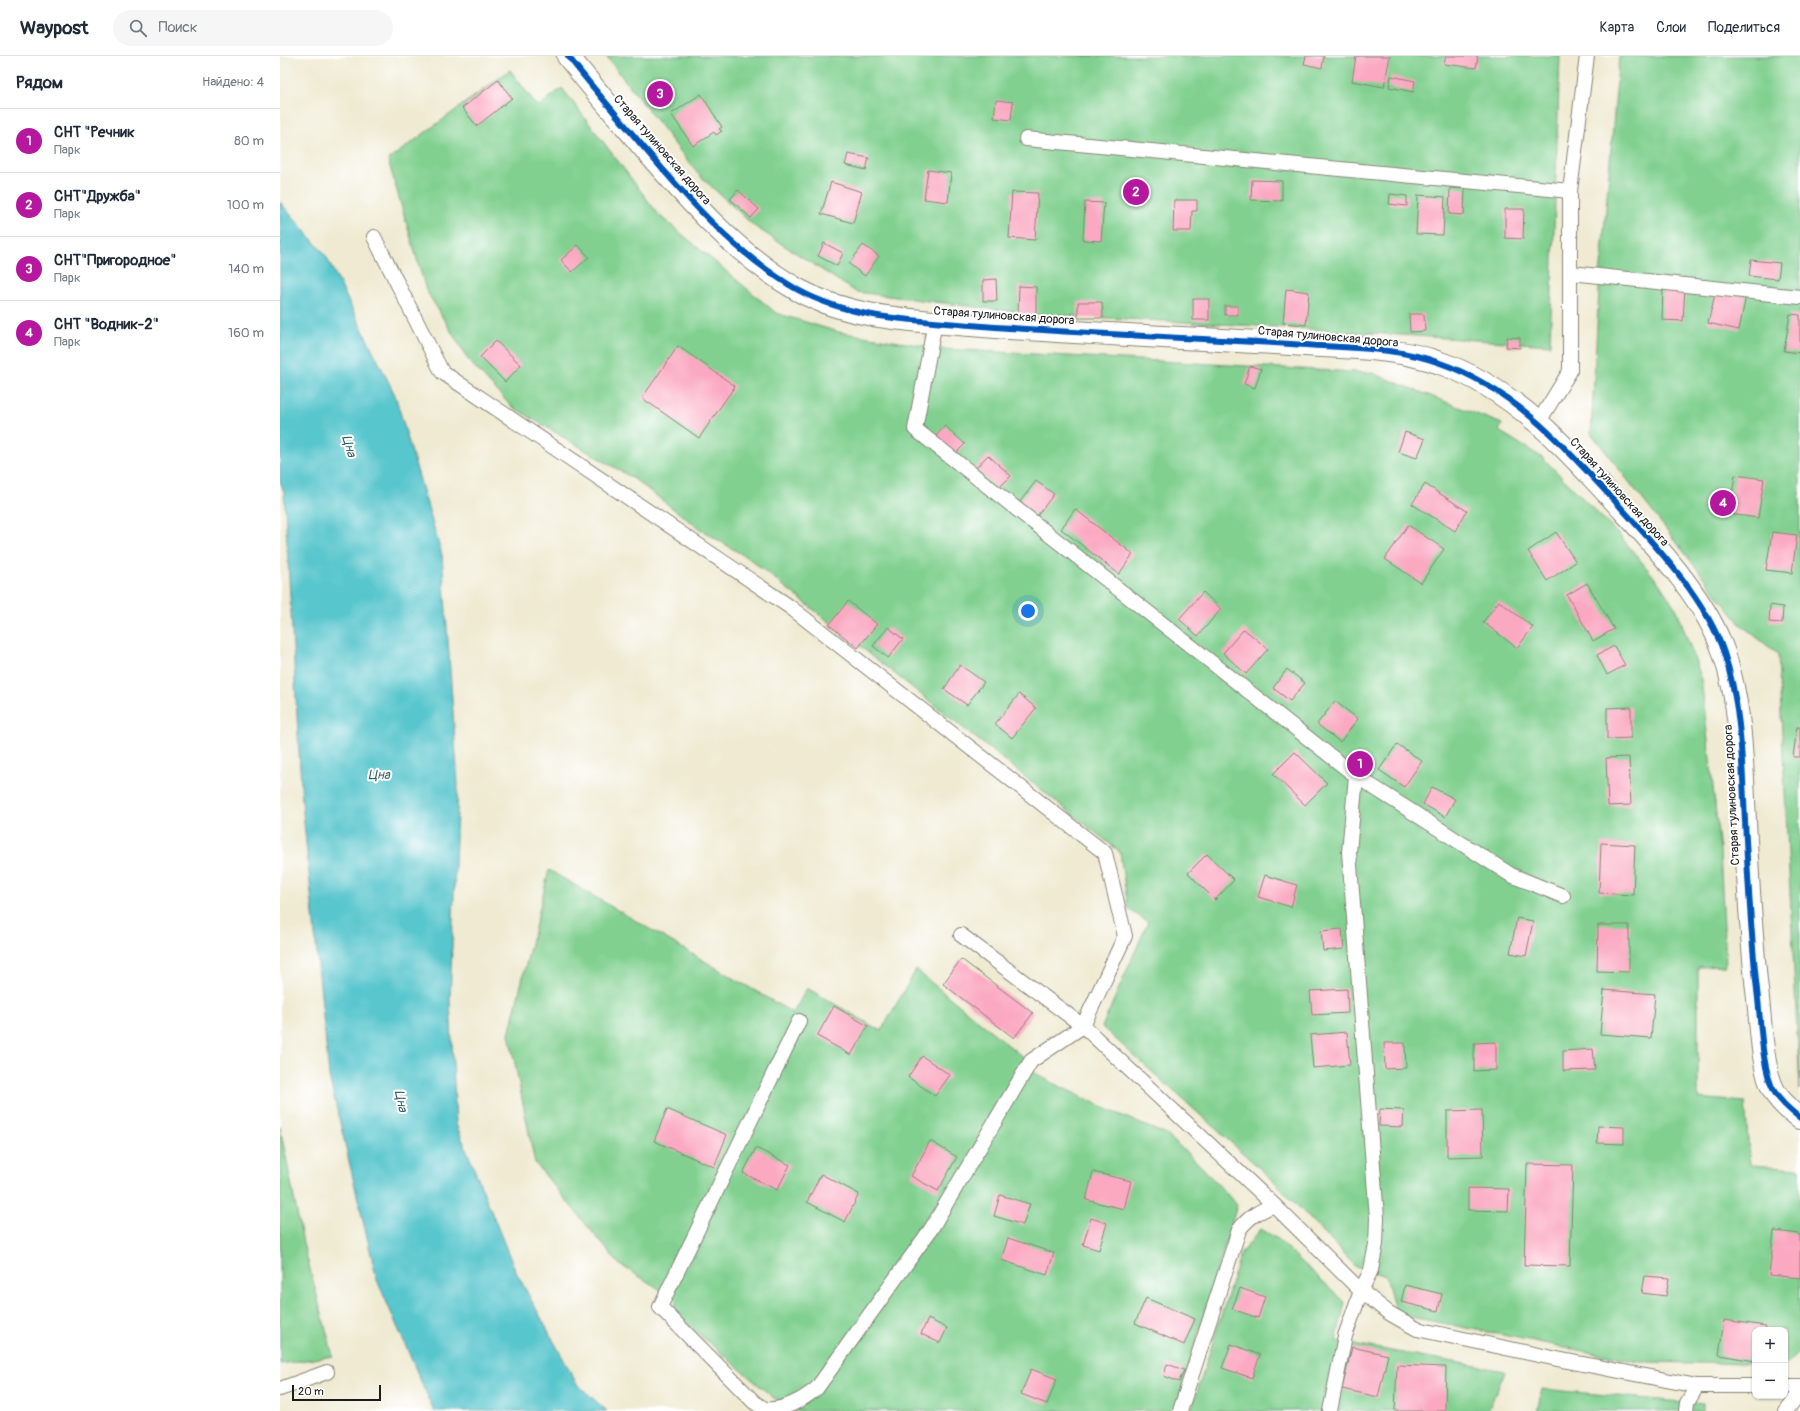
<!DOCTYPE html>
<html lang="ru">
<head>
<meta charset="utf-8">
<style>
	body { margin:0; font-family:Pangolin,sans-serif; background:#f6f6f7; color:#1f2937 }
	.controls { position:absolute; right:12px; bottom:12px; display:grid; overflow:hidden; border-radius:8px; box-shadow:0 1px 3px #0004 }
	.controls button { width:36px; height:36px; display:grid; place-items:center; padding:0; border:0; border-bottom:1px solid #e0e1e3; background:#fff; color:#1f2937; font:20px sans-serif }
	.scale { position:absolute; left:12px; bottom:10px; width:89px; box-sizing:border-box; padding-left:4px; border:2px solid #1c1c1c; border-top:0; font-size:11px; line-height:14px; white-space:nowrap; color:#1c1c1c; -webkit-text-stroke:3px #fff; paint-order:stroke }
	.you { position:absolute; left:748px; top:555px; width:14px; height:14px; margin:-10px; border:3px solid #fff; border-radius:50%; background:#1a73e8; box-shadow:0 0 0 6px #1a73e833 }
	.badge { display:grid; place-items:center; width:26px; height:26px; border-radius:50%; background:#b5179e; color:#fff; font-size:13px; font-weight:700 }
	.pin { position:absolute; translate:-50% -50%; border:2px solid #fff; box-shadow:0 1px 4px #0006 }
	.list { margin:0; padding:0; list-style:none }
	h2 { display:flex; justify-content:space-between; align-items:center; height:52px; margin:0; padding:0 16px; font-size:17px }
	h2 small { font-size:13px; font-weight:400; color:#747a83 }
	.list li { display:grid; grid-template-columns:26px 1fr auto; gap:12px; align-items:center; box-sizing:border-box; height:64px; padding:0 16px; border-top:1px solid #e0e1e3 }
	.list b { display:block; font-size:15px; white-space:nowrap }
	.list p { margin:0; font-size:13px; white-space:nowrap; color:#747a83 }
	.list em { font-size:13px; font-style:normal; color:#747a83 }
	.icon { flex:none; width:22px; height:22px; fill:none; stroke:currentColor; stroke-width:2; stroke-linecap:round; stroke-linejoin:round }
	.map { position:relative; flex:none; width:1520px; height:1355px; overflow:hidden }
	header { display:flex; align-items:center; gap:24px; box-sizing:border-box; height:56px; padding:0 20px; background:#fff; border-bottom:1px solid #e0e1e3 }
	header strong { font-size:19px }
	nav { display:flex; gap:22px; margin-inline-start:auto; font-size:14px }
	.search { width:280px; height:36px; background:#f6f6f7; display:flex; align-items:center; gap:10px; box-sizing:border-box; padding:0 14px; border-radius:22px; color:#747a83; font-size:15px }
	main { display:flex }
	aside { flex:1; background:#fff }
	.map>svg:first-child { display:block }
</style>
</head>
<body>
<header>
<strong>Waypost</strong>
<div class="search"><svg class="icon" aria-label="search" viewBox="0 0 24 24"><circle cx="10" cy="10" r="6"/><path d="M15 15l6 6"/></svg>Поиск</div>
<nav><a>Карта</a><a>Слои</a><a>Поделиться</a></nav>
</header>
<main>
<aside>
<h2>Рядом<small>Найдено: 4</small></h2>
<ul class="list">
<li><span class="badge">1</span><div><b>СНТ &quot;Речник</b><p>Парк</p></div><em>80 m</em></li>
<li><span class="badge">2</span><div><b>СНТ&quot;Дружба&quot;</b><p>Парк</p></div><em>100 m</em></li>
<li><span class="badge">3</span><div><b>СНТ&quot;Пригородное&quot;</b><p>Парк</p></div><em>140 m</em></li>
<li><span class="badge">4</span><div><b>СНТ &quot;Водник-2&quot;</b><p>Парк</p></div><em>160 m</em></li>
</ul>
</aside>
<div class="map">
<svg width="1520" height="1355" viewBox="0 0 1520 1355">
	<rect width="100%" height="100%" fill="#fff"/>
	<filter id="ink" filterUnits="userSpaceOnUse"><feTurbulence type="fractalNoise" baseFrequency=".025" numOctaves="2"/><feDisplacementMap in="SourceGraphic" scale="8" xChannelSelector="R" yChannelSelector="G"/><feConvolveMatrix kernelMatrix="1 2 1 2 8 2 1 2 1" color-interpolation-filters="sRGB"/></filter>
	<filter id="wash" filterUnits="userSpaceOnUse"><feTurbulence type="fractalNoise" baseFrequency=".012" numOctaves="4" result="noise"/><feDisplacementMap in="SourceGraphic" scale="16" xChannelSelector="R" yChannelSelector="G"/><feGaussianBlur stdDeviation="0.9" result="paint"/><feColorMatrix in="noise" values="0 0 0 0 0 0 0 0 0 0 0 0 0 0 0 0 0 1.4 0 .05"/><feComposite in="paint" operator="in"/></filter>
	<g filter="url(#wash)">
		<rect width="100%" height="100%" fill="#efead1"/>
		<g fill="#81d090" stroke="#4e7656">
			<polygon points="326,0 1280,0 1270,289 1016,272 753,258 576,236 474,170 418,118"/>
			<polygon points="1339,0 1520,0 1520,1034 1498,598 1460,568 1311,377 1319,234"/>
			<polygon points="230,14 258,51 282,32 379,159 496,257 558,276 664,293 1092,317 1222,368 1219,375 1263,402 1341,481 1379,527 1397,554 1421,621 1440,795 1446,910 1418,911 1418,1042 1465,1046 1470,1109 1520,1112 1520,1295 1507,1308 1505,1308 1505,1274 1475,1274 1475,1308 1359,1306 1116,1258 1106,1220 1076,1211 994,1125 822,971 868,866 848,853 840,796 471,504 420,473 354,423 231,350 189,305 146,234 108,104"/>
			<polygon points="269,814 513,957 527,932 601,975 636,914 749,1006 745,1011 769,1025 831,1055 887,1079 918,1107 957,1149 895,1355 509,1355 392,1255 397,1244 339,1208 255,1107 229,978"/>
			<polygon points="0,1071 23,1187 53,1300 0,1308"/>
			<polygon points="981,1173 996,1182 1065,1246 1056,1285 1225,1315 1208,1355 911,1355 961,1197"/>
			<polygon points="1262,1333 1423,1348 1423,1355 1257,1355"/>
		</g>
		<polygon fill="#58c6cd" stroke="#3a7174" points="0,146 46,200 115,339 162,499 178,728 170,945 176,1068 235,1214 297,1328 327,1355 154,1355 97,1224 49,1020 22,746 4,436 0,425"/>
		<g id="blocks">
			<g fill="#fba8c1">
				<polygon points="1026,0 1044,0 1042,12 1024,8"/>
				<polygon points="1076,0 1110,0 1104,31 1072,25"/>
				<polygon points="1166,0 1198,0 1196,12 1164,8"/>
				<polygon points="1111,20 1135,25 1133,36 1109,31"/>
				<polygon points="218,24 232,42 197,70 182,52"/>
				<polygon points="421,38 442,71 439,73 442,75 436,79 434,76 413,90 391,58"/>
				<polygon points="716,44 733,46 731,64 714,62"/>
				<polygon points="568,98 589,102 586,114 565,109"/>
				<polygon points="648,114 671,117 668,146 644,143"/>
				<polygon points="972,124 1002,125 1002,145 971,144"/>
				<polygon points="551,126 582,136 573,167 541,158"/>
				<polygon points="1170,132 1185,133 1184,159 1169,158"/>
				<polygon points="458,134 479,153 471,162 450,143"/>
				<polygon points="732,136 758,137 755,184 729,182"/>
				<polygon points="1110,138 1127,140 1127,150 1109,148"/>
				<polygon points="1138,139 1165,141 1163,179 1136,178"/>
				<polygon points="894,144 917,144 917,155 912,155 911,175 893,175"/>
				<polygon points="805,146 824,147 821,185 803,184"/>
				<polygon points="1225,153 1244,153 1243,183 1225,182"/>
				<polygon points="544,187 563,197 557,210 538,200"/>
				<polygon points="298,189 309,201 292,216 281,204"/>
				<polygon points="583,189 599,200 585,220 569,208"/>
				<polygon points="1471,204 1500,207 1498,223 1469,220"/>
				<polygon points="716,223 717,245 703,245 703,224"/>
				<polygon points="739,230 756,231 756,258 738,258"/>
				<polygon points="1383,230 1405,231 1403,265 1382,264"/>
				<polygon points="1006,233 1029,236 1026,269 1003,267"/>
				<polygon points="1436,234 1466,240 1459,274 1428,267"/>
				<rect x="913" y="243" width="16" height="21"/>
				<polygon points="798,246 822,246 823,262 798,262"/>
				<rect x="945" y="250" width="13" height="9"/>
				<polygon points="1129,258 1144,258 1145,275 1130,276"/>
				<polygon points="1510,258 1520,259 1520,297 1504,295"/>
				<polygon points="1227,281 1240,282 1240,292 1226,291"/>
				<polygon points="216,285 241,309 225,326 200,301"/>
				<polygon points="398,290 455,330 419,382 362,342"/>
				<polygon points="970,310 981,313 975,332 964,328"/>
				<polygon points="665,370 685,388 673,400 654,382"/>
				<polygon points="1125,376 1145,383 1137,402 1118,396"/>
				<polygon points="708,399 731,420 718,433 695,413"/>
				<polygon points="1455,419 1484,423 1478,462 1449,458"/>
				<polygon points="756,425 774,438 757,460 739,447"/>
				<polygon points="1145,428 1187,455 1175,475 1132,448"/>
				<polygon points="795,453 853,498 839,518 781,473"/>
				<polygon points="1128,469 1164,493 1141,527 1105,503"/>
				<polygon points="1276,476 1296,506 1267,525 1248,495"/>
				<polygon points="1492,476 1517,479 1512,517 1486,514"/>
				<polygon points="1307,527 1334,573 1313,585 1287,539"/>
				<polygon points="923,536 941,553 918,580 899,563"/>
				<polygon points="568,545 597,568 578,592 549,569"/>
				<polygon points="1219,545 1253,571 1237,592 1203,566"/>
				<polygon points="1490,549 1503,551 1502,567 1489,566"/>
				<polygon points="608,571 623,583 608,602 593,590"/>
				<polygon points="964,573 988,593 966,618 943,597"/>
				<polygon points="1334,590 1345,609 1327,619 1317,599"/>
				<polygon points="680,609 704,626 687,649 664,633"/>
				<polygon points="1007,613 1025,627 1010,645 993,632"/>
				<polygon points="739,638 756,652 732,682 715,668"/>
				<polygon points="1055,645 1078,663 1060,686 1037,668"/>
				<polygon points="1351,651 1351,682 1327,683 1327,652"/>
				<polygon points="1517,671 1520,671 1520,701 1513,701"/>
				<polygon points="1117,688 1142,705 1124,731 1099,714"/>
				<polygon points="1015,696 1047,727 1025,749 993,718"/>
				<polygon points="1349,701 1351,749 1328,750 1326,702"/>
				<polygon points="1152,731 1175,743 1165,761 1143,748"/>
				<polygon points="1321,787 1355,789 1353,839 1319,837"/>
				<polygon points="927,798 954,824 935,844 908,817"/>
				<polygon points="985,819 1017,829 1011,851 978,841"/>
				<polygon points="1237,862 1253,865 1246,900 1230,897"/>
				<polygon points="1318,869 1349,869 1349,916 1317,915"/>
				<polygon points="1062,873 1064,893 1043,895 1041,875"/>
				<polygon points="681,903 753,957 734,982 663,928"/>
				<polygon points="1067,933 1068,957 1032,959 1030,935"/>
				<polygon points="1324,934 1375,938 1371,982 1320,978"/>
				<polygon points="554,950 588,970 571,999 537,980"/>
				<polygon points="1067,976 1070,1009 1033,1012 1030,979"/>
				<polygon points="1216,986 1216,1014 1194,1015 1194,987"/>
				<polygon points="1104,987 1125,987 1126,1012 1105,1013"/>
				<polygon points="1313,993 1315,1014 1283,1015 1283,995"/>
				<polygon points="642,1000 670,1019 655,1040 628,1021"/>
				<polygon points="387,1053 447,1079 434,1111 374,1085"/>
				<polygon points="1100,1053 1124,1054 1123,1071 1099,1070"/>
				<polygon points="1202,1054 1203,1100 1167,1101 1167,1055"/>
				<polygon points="1318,1070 1344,1071 1344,1088 1317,1087"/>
				<polygon points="650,1085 677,1101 658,1135 631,1120"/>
				<polygon points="476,1092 510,1109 497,1134 463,1117"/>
				<polygon points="1247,1108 1293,1109 1290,1210 1244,1209"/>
				<polygon points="813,1116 851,1125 844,1153 806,1144"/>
				<polygon points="541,1118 579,1138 565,1166 527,1146"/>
				<polygon points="1188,1132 1229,1133 1228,1155 1188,1154"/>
				<polygon points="720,1139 750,1148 743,1169 714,1160"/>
				<polygon points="811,1162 827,1167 819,1194 803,1189"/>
				<polygon points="1494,1175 1520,1178 1520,1222 1489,1219"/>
				<polygon points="728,1182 774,1197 767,1219 721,1204"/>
				<polygon points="1365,1220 1389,1222 1386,1240 1362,1237"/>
				<polygon points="1125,1229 1162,1238 1158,1255 1121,1246"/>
				<polygon points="960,1232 985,1241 978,1262 952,1253"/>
				<polygon points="866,1242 915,1263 904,1289 855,1267"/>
				<polygon points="648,1263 667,1272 660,1287 641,1278"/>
				<polygon points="1444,1264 1486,1270 1485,1274 1475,1274 1475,1305 1439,1299"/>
				<polygon points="951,1288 980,1299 972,1322 942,1312"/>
				<polygon points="1072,1291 1108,1299 1098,1341 1062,1333"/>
				<polygon points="887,1308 904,1314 899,1326 884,1320"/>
				<polygon points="1117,1309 1166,1311 1165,1355 1115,1355"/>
				<polygon points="751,1313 777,1323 767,1348 741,1338"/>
			</g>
		</g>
	</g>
	<g filter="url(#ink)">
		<use href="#blocks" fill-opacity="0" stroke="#868376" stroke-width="1"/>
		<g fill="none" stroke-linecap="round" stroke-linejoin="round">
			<defs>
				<g id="service">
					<polyline points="746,83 1290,135"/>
					<polyline points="94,181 162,316 510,551 825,797 845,880 803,970 994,1149 1081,1235 1109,1257 1137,1273 1282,1304 1417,1330 1475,1330"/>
					<polyline points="1291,217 1520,241"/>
					<polyline points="655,266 635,373 1076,720 1069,796 1097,1162 1096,1188 1091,1214 1081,1235 1065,1280 1050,1355"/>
					<polyline points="1258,367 1290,315 1290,135 1307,0"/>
					<polyline points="1076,720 1231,819 1283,840"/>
					<path d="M519 965 380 1251 474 1346C477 1348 481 1351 485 1353 504 1355 524 1343 537 1332L651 1173 751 1005 803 970 681 879"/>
					<polyline points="1505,1330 1520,1330"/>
					<polyline points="0,1333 47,1316"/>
					<path d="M900 1355 959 1174C969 1160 980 1155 994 1149"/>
					<polyline points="1406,1355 1407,1347 1417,1330"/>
					<polyline points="1506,1355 1520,1336"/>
				</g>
				<path id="tertiary" d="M288 0C311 30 336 58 360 87 406 141 455 198 518 234 571 263 632 264 691 269 798 278 904 281 1011 288 1059 292 1114 290 1160 307 1195 319 1227 340 1256 365 1284 389 1309 418 1335 445 1373 487 1426 542 1444 597 1462 651 1462 708 1465 765 1468 824 1471 884 1478 943 1481 969 1482 1013 1494 1035 1500 1046 1511 1055 1520 1062"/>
			</defs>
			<use href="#service" stroke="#868376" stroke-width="16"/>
			<use href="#tertiary" stroke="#868376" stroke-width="24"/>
			<use href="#service" stroke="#fff" stroke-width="14"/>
			<use href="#tertiary" stroke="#fff" stroke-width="22"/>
			<defs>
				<path id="cycleway" d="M288 0C311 30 336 58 360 87 406 141 455 198 518 234 571 263 632 264 691 269 798 278 904 281 1011 288 1059 292 1114 290 1160 307 1195 319 1227 340 1256 365 1284 389 1309 418 1335 445 1373 487 1426 542 1444 597 1462 651 1462 708 1465 765 1468 824 1471 884 1478 943 1481 969 1482 1013 1494 1035 1500 1046 1511 1055 1520 1062"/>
			</defs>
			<use href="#cycleway" stroke="#fff" stroke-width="8"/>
			<use href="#cycleway" stroke="#0057b8" stroke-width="6"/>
		</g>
	</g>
	<g text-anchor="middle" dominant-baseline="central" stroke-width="4" stroke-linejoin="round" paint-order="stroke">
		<g font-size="12" fill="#1c1c1c" stroke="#fff">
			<text transform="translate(382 94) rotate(49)">Старая тулиновская дорога</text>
			<text transform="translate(724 260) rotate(4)">Старая тулиновская дорога</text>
			<text transform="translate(1048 281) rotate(5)">Старая тулиновская дорога</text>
			<text transform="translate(1339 436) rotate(48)">Старая тулиновская дорога</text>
			<text transform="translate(1452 739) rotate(-93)">Старая тулиновская дорога</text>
		</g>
		<g font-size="13" font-style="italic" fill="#346063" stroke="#fff">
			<text transform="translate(69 390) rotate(75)">Цна</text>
			<text x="99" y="719">Цна</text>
			<text transform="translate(121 1045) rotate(79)">Цна</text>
		</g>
	</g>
</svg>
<div class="controls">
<button>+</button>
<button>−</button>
</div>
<div class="scale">20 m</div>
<div class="you"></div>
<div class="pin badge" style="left:1080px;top:708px">1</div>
<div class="pin badge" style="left:856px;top:136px">2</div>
<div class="pin badge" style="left:380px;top:38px">3</div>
<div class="pin badge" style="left:1443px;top:447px">4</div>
</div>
</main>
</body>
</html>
